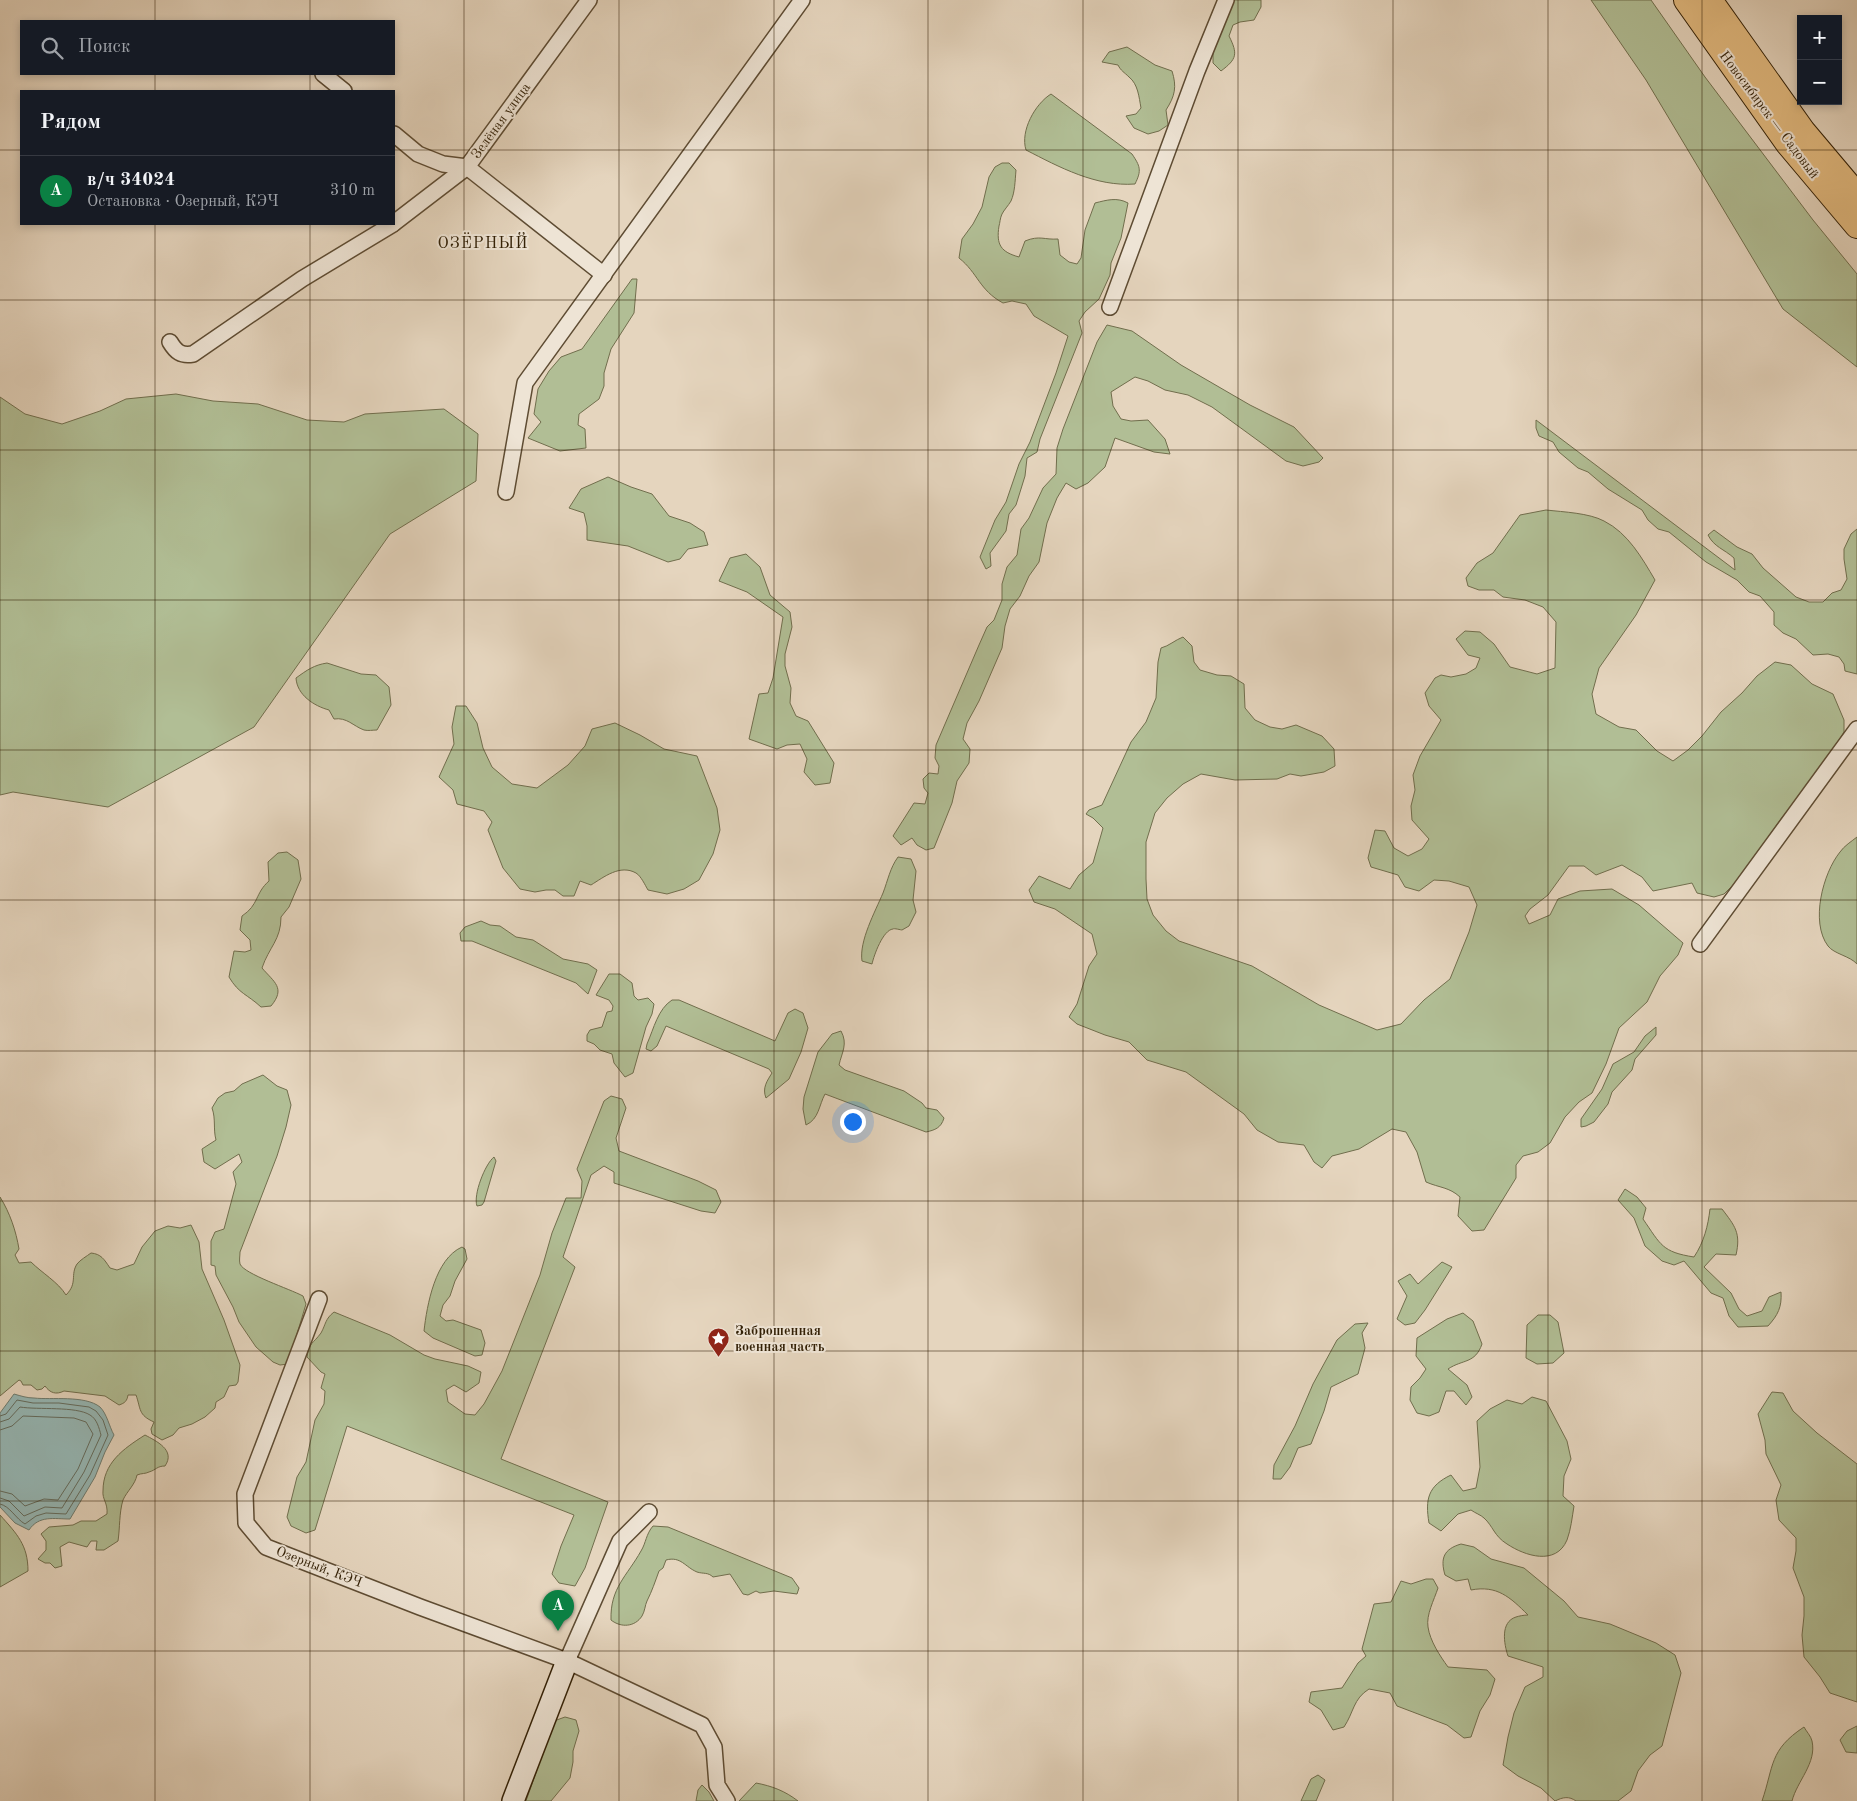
<!DOCTYPE html>
<html lang="ru">
<head>
<meta charset="utf-8">
<style>
	body { margin:0; font-family:"Old Standard TT",serif; background:#20242c; color:#f1f3f6 }
	.controls { position:absolute; right:15px; top:15px; display:grid; overflow:hidden; border-radius:0px; box-shadow:0 2px 8px #0003 }
	.controls button { width:45px; height:45px; display:grid; place-items:center; padding:0; border:0; border-bottom:1px solid #363941; background:#171b24; color:#f1f3f6; font:25px sans-serif }
	.you { position:absolute; left:852px; top:1121px; width:18px; height:18px; margin:-12px; border:4px solid #fff; border-radius:50%; background:#1a73e8; box-shadow:0 0 0 8px #1a73e833 }
	.badge { display:grid; place-items:center; width:32px; height:32px; border-radius:50%; background:#0b8043; color:#fff; font-size:16px; font-weight:700 }
	.pin { position:absolute; translate:-50% -41px; filter:drop-shadow(0 1px 2px #0008) }
	.pin::after { content:''; position:absolute; top:26px; width:18px; height:15px; background:inherit; clip-path:polygon(0 0,100% 0,50% 100%) }
	.list { margin:0; padding:0; list-style:none }
	h2 { display:flex; justify-content:space-between; align-items:center; height:65px; margin:0; padding:0 20px; font-size:21px }
	h2 small { font-size:16px; font-weight:400; color:#9ea1a6 }
	.list li { display:grid; grid-template-columns:32px 1fr auto; gap:15px; align-items:center; box-sizing:border-box; height:70px; padding:0 20px; border-top:1px solid #363941 }
	.list b { display:block; font-size:19px; white-space:nowrap }
	.list p { margin:0; font-size:16px; white-space:nowrap; color:#9ea1a6 }
	.list em { font-size:16px; font-style:normal; color:#9ea1a6 }
	.icon { flex:none; width:28px; height:28px; fill:none; stroke:currentColor; stroke-width:2; stroke-linecap:round; stroke-linejoin:round }
	.map { position:relative; flex:none; width:1857px; height:1801px; overflow:hidden }
	.search { position:absolute; background:#171b24; box-shadow:0 2px 8px #0003; left:20px; top:20px; width:375px; height:55px; display:flex; align-items:center; gap:12px; box-sizing:border-box; padding:0 18px; border-radius:0px; color:#9ea1a6; font-size:19px }
	.panel { position:absolute; background:#171b24; box-shadow:0 2px 8px #0003; left:20px; top:90px; width:375px; height:135px; border-radius:0px }
	.map>svg:first-child { display:block }
</style>
</head>
<body>
<div class="map">
<svg width="1857" height="1801" viewBox="0 0 1857 1801">
	<rect width="100%" height="100%" fill="#e5d5be"/>
	<filter id="stains"><feTurbulence type="fractalNoise" baseFrequency=".004" numOctaves="4"/><feColorMatrix values="0 0 0 0 .2 0 0 0 0 .09 0 0 0 0 .02 0 0 0 .5 -.17"/></filter>
	<radialGradient id="worn" r=".72"><stop offset=".6" stop-color="#630" stop-opacity="0"/><stop offset="1" stop-color="#630" stop-opacity=".3"/></radialGradient>
	<g fill="#b1be95" stroke="#716e4d">
		<path d="M1232 0H1261V7L1254 20 1240 22 1233 25 1229 36C1238 54 1237 59 1221 71L1213 63V44Z"/>
		<polygon points="1591,0 1651,0 1705,77 1813,220 1857,274 1857,367 1783,309 1646,80"/>
		<path d="M1127 47 1155 65 1172 71C1177 87 1175 96 1166 110L1168 125 1159 131 1148 134 1134 128 1126 116 1136 114 1141 108C1139 97 1138 84 1129 77 1124 72 1121 71 1118 65L1102 62 1109 52Z"/>
		<path d="M1051 94 1132 154C1140 166 1142 170 1135 184 1096 187 1059 167 1026 150 1020 131 1035 104 1051 94Z"/>
		<path d="M1002 163H1009L1016 170C1015 181 1015 192 1011 201 1008 206 1004 210 1002 214 1000 218 1000 223 999 226 996 245 1001 252 1019 257L1025 241C1040 235 1044 240 1058 239L1060 255 1069 262 1077 264 1081 258 1085 230 1095 203C1107 200 1117 197 1128 203L1121 238 1111 263 1110 275 1099 299 1085 312 1079 321 1082 333 1040 439 1037 452 1027 458 1025 476 1016 505 1009 514 1006 531 990 553 991 566 986 569 980 557 995 520 1006 502 1019 464 1030 442 1056 373 1068 336 1034 316 1026 304 1012 301 1003 303C979 290 978 273 959 258L962 239 973 224 982 207 989 177 995 167Z"/>
		<polygon points="632,279 637,279 634,313 611,349 604,373 604,386 599,399 579,414 578,425 585,429 586,448 560,451 528,438 541,422 534,414 538,389 549,371 561,357 582,349"/>
		<polygon points="1107,325 1132,331 1181,365 1250,405 1294,427 1323,458 1319,462 1303,466 1286,461 1212,407 1188,395 1165,390 1148,381 1135,377 1111,392 1113,406 1121,419 1131,421 1148,420 1165,439 1170,454 1154,452 1115,438 1105,467 1088,483 1076,489 1066,483 1057,498 1047,523 1039,562 1029,576 1020,596 1010,609 1005,626 1002,648 979,701 967,723 963,739 970,749 969,763 957,781 952,803 934,848 926,850 917,845 912,838 901,845 893,836 914,803 925,804 928,793 924,788 923,779 929,773 938,774 939,766 935,758 936,745 979,645 987,627 994,620 1002,600 1002,584 1007,567 1017,555 1021,529 1029,518 1043,488 1056,474 1057,448 1063,429 1097,342"/>
		<polygon points="176,394 213,401 258,404 307,420 344,422 365,414 444,409 478,434 476,481 390,534 254,727 108,807 13,792 0,795 0,397 25,414 62,424 100,411 126,399"/>
		<path d="M1536 420 1735 570 1734 558C1724 549 1714 547 1708 535L1714 530 1737 547 1752 554 1763 568 1796 597 1809 602H1823L1832 593 1841 590 1847 579 1844 559V549L1851 534 1857 529V674L1845 671 1844 664 1839 657 1828 654 1813 655 1796 639 1783 633 1774 625V612L1760 596 1749 592 1737 580 1706 562 1669 532 1658 529 1648 520 1642 510 1608 489 1588 472 1578 468 1559 452 1553 442 1539 436 1536 428Z"/>
		<polygon points="608,477 631,487 652,494 669,516 690,523 704,532 708,545 688,549 680,559 668,562 628,546 587,540 587,526 584,513 569,508 581,489"/>
		<path d="M1546 510C1564 512 1589 513 1604 521 1628 533 1642 558 1655 580L1636 615 1599 668 1592 694 1596 714 1619 727 1636 730 1657 751 1673 761 1688 750 1702 736 1721 712 1742 693 1757 676 1775 662 1791 665 1812 684 1833 694 1844 720V732L1825 763 1804 793 1783 816 1738 880 1724 894 1714 897 1697 893 1692 883 1653 891 1642 877 1622 865 1596 875 1584 866H1569L1548 895 1530 909 1525 916 1529 924 1550 915 1558 899 1580 891 1612 889 1639 905 1683 943 1678 955 1660 976 1647 1002 1619 1028 1606 1064 1592 1093 1579 1102 1565 1117 1550 1143 1538 1152 1523 1156 1516 1165V1178L1484 1230 1472 1231 1458 1216 1460 1197C1449 1187 1440 1188 1426 1182L1417 1152 1406 1132 1392 1129 1359 1149 1332 1156 1322 1168 1314 1162 1304 1145 1278 1142 1257 1130 1244 1114 1186 1072 1147 1060 1129 1042 1105 1035 1077 1024 1069 1017 1077 1004 1089 966 1097 954 1092 934 1055 909 1034 902 1029 890 1039 876 1070 889 1079 875 1093 863 1103 828 1093 818 1086 814 1089 810 1102 805 1131 742 1146 722 1156 698 1158 662 1161 648C1169 646 1175 640 1183 637L1192 646 1194 662 1200 670 1217 675 1231 676 1244 684 1245 708 1255 720 1270 727 1282 729 1296 725 1322 736 1334 749 1335 766 1324 772 1301 776 1290 774 1277 779 1235 780 1201 774 1183 784 1167 798 1155 813 1146 842V879L1147 899 1153 915 1166 931 1179 941 1252 966 1319 1005 1377 1030 1401 1024 1424 1000 1450 979 1469 932 1477 905 1469 887 1449 881 1434 880 1419 891 1405 887 1398 875 1371 867 1368 858 1375 830 1385 831 1394 848 1408 856 1422 849 1429 839 1412 820 1411 806 1415 790 1413 775 1420 756 1441 720 1429 706 1425 693 1435 678 1441 675 1451 677 1466 674 1476 668 1480 658 1468 655 1456 639 1465 631 1480 632 1494 644 1510 667 1537 674 1555 668 1556 622 1543 607 1525 600 1503 597 1494 590H1479L1468 586 1466 578 1477 563 1493 553 1520 515Z"/>
		<polygon points="746,554 760,567 770,595 790,612 792,627 785,654 785,666 791,688 790,703 796,716 808,721 834,763 830,783 815,785 804,772 807,759 800,744 787,745 777,749 749,739 759,694 768,693 773,678 783,617 747,592 719,581 730,558"/>
		<path d="M327 663 361 674 376 675 389 687 391 705 377 730C373 730 368 731 364 730 353 726 347 717 334 719L329 710C314 706 297 695 296 678 307 670 314 665 327 663Z"/>
		<path d="M456 706H466L477 723 483 748 492 767 512 784 537 788 568 765 585 746 592 729 615 723 640 735 664 749 697 756 717 808 720 830 713 854 699 880 684 889 667 894 648 890C645 885 641 876 636 873 620 864 604 877 591 885L580 881 574 896H563L555 890H546L535 892 520 889 503 868 488 830 492 822 484 811 457 804 453 790 439 777 454 744 452 727Z"/>
		<path d="M1857 837V964C1850 956 1834 954 1828 946 1810 922 1823 873 1840 852 1844 846 1852 841 1857 837Z"/>
		<path d="M287 852 298 860 301 879 289 907 281 917C281 940 269 947 262 968 274 982 286 988 271 1006L261 1007C247 994 239 994 229 977L234 951 245 952 251 950 250 940 240 930 242 916C259 905 255 893 269 881L268 862 278 853Z"/>
		<path d="M898 857 911 859 916 871 913 900 916 912 909 926 902 930C901 930 894 928 893 929 883 930 874 955 872 964L862 961C859 941 875 912 883 893 888 880 890 868 898 857Z"/>
		<polygon points="481,921 490,925 500,926 516,937 533,940 563,959 588,964 597,970 588,994 576,983 472,941 461,941 460,933 465,927"/>
		<polygon points="609,974 620,974 632,983 634,996 638,1000 648,998 654,1004 652,1014 646,1027 633,1073 625,1077 614,1063 612,1054 600,1050 594,1044 587,1041 587,1035 590,1030 602,1027 607,1012 612,1011 613,1006 609,1000 596,995"/>
		<path d="M672 1000H679L775 1041 788 1013 795 1009 803 1013 808 1028 801 1052 789 1079 766 1098C762 1088 767 1081 772 1073L769 1069 666 1026 657 1046 651 1051 646 1049 647 1044C654 1028 658 1009 672 1000Z"/>
		<polygon points="1656,1027 1656,1035 1635,1059 1632,1070 1612,1092 1608,1104 1594,1122 1586,1126 1581,1127 1581,1119 1602,1089 1613,1064 1634,1052 1645,1036"/>
		<path d="M841 1031C848 1044 842 1052 839 1065L845 1070 904 1091 922 1103 926 1108 937 1110 944 1118C941 1128 935 1130 926 1132L825 1094C819 1105 819 1119 806 1125L803 1109 804 1097 818 1052 832 1034Z"/>
		<path d="M263 1075 277 1086 287 1090 291 1105 286 1127 277 1156 240 1252C240 1256 239 1260 240 1264 244 1274 290 1289 303 1296L306 1304 288 1364 280 1365 273 1362 256 1347 239 1322 233 1307 216 1275 215 1266 211 1265V1241L215 1232 224 1229 236 1184 233 1172 242 1162 239 1154 215 1169 204 1162 202 1149 216 1140C213 1129 216 1119 212 1108L218 1098 225 1093 234 1091 242 1084Z"/>
		<path d="M611 1096 622 1099 626 1108 616 1138 619 1151 698 1181 716 1190 721 1202 715 1213 701 1211 614 1183V1172L604 1166 591 1175 563 1257 575 1267 501 1459 608 1502 585 1568 575 1586 559 1583 552 1574 561 1546 574 1515 347 1426 315 1530 306 1533 291 1526 287 1517 297 1477 306 1462 315 1420 324 1404 325 1391 321 1388 325 1374 321 1372 307 1357C309 1342 313 1344 321 1333 326 1324 325 1319 334 1312L390 1335 424 1355 435 1359 468 1366 481 1372 479 1383 466 1392 454 1385 446 1390 448 1402 465 1414 475 1415 484 1404 502 1371 540 1275 552 1233 566 1198H581L582 1181 577 1169 604 1101Z"/>
		<path d="M494 1157 496 1161 484 1202 482 1205 477 1206C473 1195 485 1164 494 1157Z"/>
		<path d="M1625 1189 1637 1197 1646 1208 1643 1219C1661 1245 1662 1252 1694 1257 1704 1242 1708 1226 1710 1209H1722C1735 1226 1741 1233 1736 1255L1716 1254 1704 1267 1731 1293 1739 1309 1747 1316 1762 1311 1769 1297 1781 1292C1782 1307 1778 1315 1768 1326L1738 1327 1729 1316 1723 1298 1711 1293 1684 1261 1674 1265 1662 1261 1645 1246 1634 1218 1618 1200Z"/>
		<path d="M0 1197C10 1213 16 1231 19 1249L15 1255 19 1263 31 1262C42 1273 58 1282 66 1295 78 1283 70 1275 77 1264 80 1260 87 1256 91 1253 101 1254 104 1259 110 1268L117 1270 134 1264 142 1247 155 1231 168 1226 180 1228 191 1225 199 1242 202 1269 224 1320 240 1365 238 1382 236 1385 229 1386 224 1397 216 1402 215 1408 205 1417 192 1424 179 1428 173 1435 162 1440 152 1434 151 1429 154 1422C138 1415 141 1409 136 1395H128C127 1401 125 1403 119 1405L105 1396 64 1391C56 1395 50 1393 45 1386L42 1389 37 1390 31 1385H23L21 1381 19 1380 0 1396Z"/>
		<path d="M462 1247 465 1249 467 1259 455 1281 450 1296 443 1305 440 1316 446 1321 453 1320 481 1330 485 1343 482 1355 475 1356 433 1338 424 1331C427 1305 435 1259 462 1247Z"/>
		<polygon points="1442,1262 1452,1267 1425,1310 1415,1323 1405,1325 1397,1319 1407,1296 1398,1281 1410,1274 1418,1284"/>
		<path d="M1463 1313 1473 1321 1482 1344C1475 1364 1463 1359 1448 1369L1467 1385 1472 1397 1466 1405 1454 1391H1446L1439 1412 1429 1416 1417 1413 1410 1400 1411 1387 1420 1378 1426 1369 1416 1356 1417 1338 1447 1319Z"/>
		<polygon points="1538,1315 1550,1315 1558,1322 1564,1353 1553,1363 1537,1364 1526,1358 1527,1325"/>
		<polygon points="1368,1323 1362,1333 1365,1348 1358,1374 1331,1387 1324,1411 1311,1444 1298,1448 1290,1467 1281,1479 1273,1479 1274,1465 1295,1426 1313,1384 1337,1340 1355,1324"/>
		<polygon points="1772,1392 1783,1393 1793,1411 1817,1433 1857,1464 1857,1702 1830,1693 1820,1677 1804,1657 1802,1635 1804,1616 1804,1597 1793,1568 1796,1551 1796,1538 1779,1520 1776,1500 1781,1485 1766,1454 1765,1440 1758,1414"/>
		<path d="M1532 1397 1546 1401 1567 1441 1571 1459 1564 1476 1563 1496 1574 1506C1572 1518 1571 1529 1567 1540 1556 1566 1525 1556 1507 1544 1494 1536 1493 1526 1484 1518 1481 1515 1475 1513 1471 1510L1458 1514 1441 1531 1429 1523C1425 1499 1428 1486 1451 1475L1463 1491 1476 1488 1480 1467 1477 1421 1490 1409 1507 1400 1522 1404Z"/>
		<path d="M145 1435C156 1441 176 1450 165 1466 157 1466 156 1470 149 1472 145 1474 142 1473 137 1475 135 1485 127 1491 123 1500 119 1513 120 1528 118 1541L104 1550H96L97 1541H91L87 1547 69 1542 60 1547 62 1566 55 1568 50 1563H45L38 1559 46 1550V1541L41 1534 49 1527 73 1525 81 1521H96L107 1514C108 1503 102 1499 103 1491 103 1463 123 1449 145 1435Z"/>
		<path d="M0 1515C17 1534 28 1545 28 1571L0 1587Z"/>
		<path d="M653 1526 668 1527 792 1578 799 1588 797 1594 774 1591 760 1593 756 1591 748 1595 743 1594 730 1574 713 1577C708 1572 703 1574 697 1572 685 1567 681 1556 666 1560L663 1568 659 1571C655 1582 652 1591 647 1601 645 1605 645 1611 642 1616 635 1627 621 1628 611 1620 610 1588 627 1576 641 1551 646 1543 646 1534 653 1526Z"/>
		<path d="M1461 1544 1474 1547 1491 1559 1524 1568 1564 1601 1578 1617 1610 1624 1656 1643 1675 1655 1681 1673 1662 1746 1650 1755 1638 1771 1631 1791 1618 1801H1576C1569 1796 1563 1797 1555 1801L1541 1788 1518 1776 1503 1765 1508 1737 1514 1713 1525 1687 1543 1677V1667L1508 1656C1504 1644 1500 1622 1516 1617 1519 1616 1524 1615 1528 1615 1510 1597 1497 1585 1471 1590L1468 1579 1456 1581 1445 1575C1440 1558 1444 1549 1461 1544Z"/>
		<path d="M1426 1579H1433L1438 1588C1434 1600 1426 1615 1428 1627 1430 1641 1440 1656 1448 1667L1487 1670 1495 1679 1490 1695 1480 1711 1471 1737 1464 1738 1447 1725 1397 1706 1390 1693 1369 1689C1353 1699 1354 1712 1344 1727L1333 1730 1321 1710 1309 1702 1311 1692 1342 1688 1358 1663 1366 1656 1362 1649 1374 1604 1391 1602 1401 1581 1411 1584Z"/>
		<polygon points="565,1717 576,1720 579,1731 573,1751 573,1762 570,1778 551,1801 526,1801 554,1721"/>
		<polygon points="1857,1726 1857,1753 1846,1752 1840,1740 1847,1731"/>
		<path d="M1804 1727C1806 1731 1811 1736 1812 1741 1817 1763 1797 1781 1792 1801H1762C1774 1766 1769 1750 1804 1727Z"/>
		<polygon points="1318,1775 1325,1780 1316,1801 1301,1801 1311,1779"/>
		<path d="M756 1783C772 1786 785 1791 798 1801H739Z"/>
		<polygon points="702,1785 709,1792 714,1801 696,1801 698,1790"/>
	</g>
	<path fill="#96b8b6" stroke="#6e7b6f" d="M14 1394C21 1396 27 1398 34 1398 51 1400 85 1395 100 1407 107 1414 109 1426 114 1435L105 1452 95 1477 70 1519C54 1519 39 1515 29 1530L15 1523 0 1507V1413Z"/>
	<g fill="none" stroke-linecap="round" stroke-linejoin="round">
		<g stroke="#646c5e" stroke-width="1">
			<path d="M0 1416 6 1414 17 1400 33 1403H59L89 1407 96 1411 103 1420 108 1435 90 1475 66 1514 46 1513 36 1516 25 1524C16 1519 10 1506 0 1504"/>
			<path d="M0 1422 9 1419 20 1407C38 1410 76 1406 90 1415 97 1419 99 1428 101 1435L84 1472 62 1508 45 1507 24 1516 9 1501 0 1498"/>
			<polyline points="0,1430 12,1426 23,1416 74,1418 86,1422 93,1434 78,1469 58,1500 44,1499 25,1506 12,1494 0,1491"/>
		</g>
		<defs>
			<g id="street">
				<polyline points="323,74 344,91"/>
				<polyline points="394,134 418,154 443,164 467,167 604,275"/>
				<polyline points="394,223 467,167 589,0"/>
				<polyline points="1110,307 1197,71 1226,0"/>
				<path d="M170 342C176 352 181 356 193 354L302 279 393 224"/>
				<polyline points="506,492 525,383 802,0"/>
				<polyline points="1700,944 1857,729"/>
				<polyline points="319,1299 245,1494 246,1523 266,1547 420,1607 567,1661 702,1725 714,1747 717,1785 727,1801"/>
				<polyline points="567,1661 620,1541 649,1512"/>
			</g>
			<polyline id="secondary" points="513,1801 567,1661"/>
			<g id="primary">
				<polyline points="1686,0 1788,144 1857,226"/>
				<polyline points="1710,0 1803,131 1857,195"/>
			</g>
		</defs>
		<use href="#street" stroke="#5e4c33" stroke-width="18"/>
		<use href="#secondary" stroke="#311f05" stroke-width="24"/>
		<use href="#primary" stroke="#311f05" stroke-width="26"/>
		<use href="#street" stroke="#eee4d5" stroke-width="15"/>
		<use href="#secondary" stroke="#eee4d5" stroke-width="21"/>
		<use href="#primary" stroke="#e2ba7f" stroke-width="24"/>
	</g>
	<path fill="none" stroke="#311f05" stroke-width="1" stroke-opacity="0.55" d="M155 0V21M310 0V21M464 0V1801M619 0V1801M774 0V1801M928 0V1801M1083 0V1801M1238 0V1801M1393 0V1801M1548 0V1801M1702 0V1801M155 74V91M310 74V91M0 150H21M394 150H1857M155 224V1801M310 224V1801M0 300H1857M0 450H1857M0 600H1857M0 750H1857M0 900H1857M0 1051H1857M0 1201H1857M0 1351H1857M0 1501H1857M0 1651H1857"/>
	<defs>
		<symbol id="sight-pin" viewBox="-11 -11 22 30"><path d="M0 17L-7.5 6A9.5 9.5 0 1 1 7.5 6Z" fill="#8f2418" stroke="#eee4d5"/><path d="M0-6L1.8-2.2L6-1.7L2.9 1.2L3.7 5.4L0 3.3L-3.7 5.4L-2.9 1.2L-6-1.7L-1.8-2.2Z" fill="#fff"/></symbol>
	</defs>
	<g fill-rule="evenodd">
		<use href="#sight-pin" x="706" y="1326" width="25" height="34"/>
	</g>
	<g text-anchor="middle" dominant-baseline="central" stroke-width="4" stroke-linejoin="round" paint-order="stroke">
		<g font-size="14" fill="#311f05" stroke="#eee4d5">
			<text transform="translate(1769 115) rotate(53)">Новосибирск — Садовый</text>
			<text transform="translate(501 121) rotate(-54)">Зелёная улица</text>
			<text transform="translate(319 1567) rotate(21)">Озерный, КЭЧ</text>
		</g>
		<g font-size="14" font-weight="bold" fill="#311f05" stroke="#eee4d5" text-anchor="start">
			<text x="735" y="1331">Заброшенная<tspan x="735" dy="16">военная часть</tspan></text>
		</g>
		<g font-size="16" letter-spacing="1" fill="#311f05" stroke="#eee4d5">
			<text x="483" y="244">ОЗЁРНЫЙ</text>
		</g>
	</g>
	<rect width="100%" height="100%" filter="url(#stains)"/>
	<rect width="100%" height="100%" fill="url(#worn)"/>
</svg>
<div class="controls">
<button>+</button>
<button>−</button>
</div>
<div class="you"></div>
<div class="pin badge" style="left:558px;top:1631px">A</div>
<div class="search"><svg class="icon" aria-label="search" viewBox="0 0 24 24"><circle cx="10" cy="10" r="6"/><path d="M15 15l6 6"/></svg>Поиск</div>
<section class="panel">
<h2>Рядом<small></small></h2>
<ul class="list">
<li><span class="badge">A</span><div><b>в/ч 34024</b><p>Остановка · Озерный, КЭЧ</p></div><em>310 m</em></li>
</ul>
</section>
</div>
</body>
</html>
